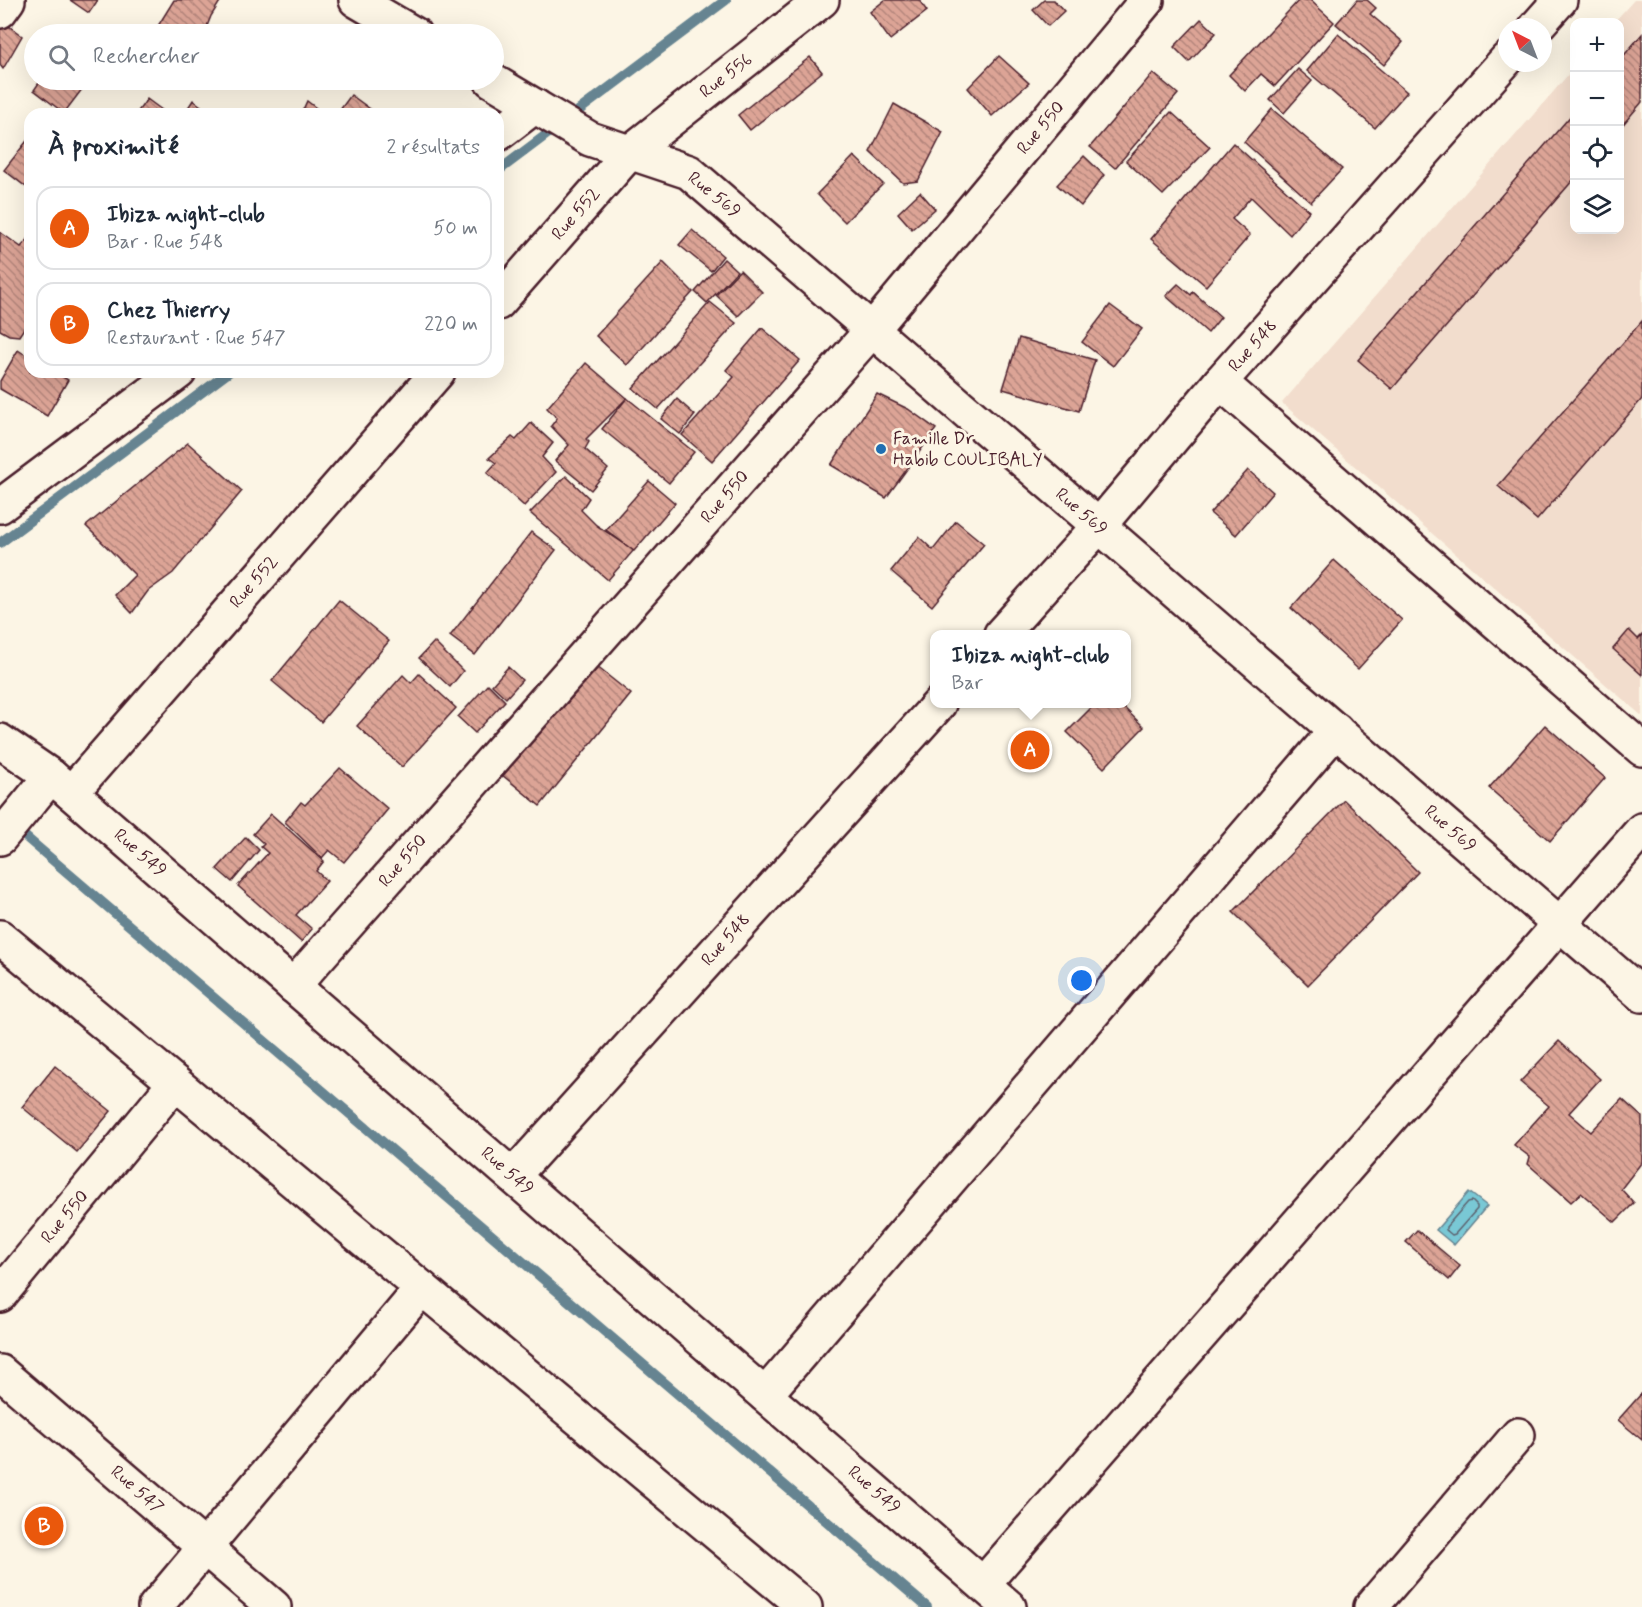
<!DOCTYPE html>
<html lang="fr">
<head>
<meta charset="utf-8">
<style>
	body { margin:0; font-family:Mynerve,sans-serif; background:#f6f6f7; color:#1f2937 }
	.controls { position:absolute; right:18px; top:18px; display:grid; overflow:hidden; border-radius:12px; box-shadow:0 6px 24px #0002 }
	.controls button { width:54px; height:54px; display:grid; place-items:center; padding:0; border:0; border-bottom:2px solid #e0e1e3; background:#fff; color:#1f2937; font:30px sans-serif }
	.compass { position:absolute; left:1498px; top:18px; width:54px; height:54px; border-radius:50%; background:#fff; box-shadow:0 6px 24px #0002; rotate:318deg }
	.you { position:absolute; left:1082px; top:981px; width:21px; height:21px; margin:-15px; border:4px solid #fff; border-radius:50%; background:#1a73e8; box-shadow:0 0 0 9px #1a73e833 }
	.badge { display:grid; place-items:center; width:39px; height:39px; border-radius:50%; background:#ea580c; color:#fff; font-size:20px; font-weight:700 }
	.pin { position:absolute; translate:-50% -50%; border:3px solid #fff; box-shadow:0 2px 6px #0006 }
	.popup { position:absolute; left:930px; top:630px; width:201px; height:78px; box-sizing:border-box; display:grid; place-content:center; border-radius:12px; background:#fff; filter:drop-shadow(0 2px 4px #0005); font-size:20px; white-space:nowrap; color:#747a83 }
	.popup b { font-size:22px; color:#1f2937 }
	.popup::after { content:''; position:absolute; left:50%; top:100%; margin-left:-12px; border:12px solid transparent; border-top-color:#fff }
	.list { margin:0; padding:0; list-style:none }
	h2 { display:flex; justify-content:space-between; align-items:center; height:78px; margin:0; padding:0 24px; font-size:26px }
	h2 small { font-size:20px; font-weight:400; color:#747a83 }
	.list li { display:grid; grid-template-columns:39px 1fr auto; gap:18px; align-items:center; box-sizing:border-box; height:84px; margin:0 12px 12px; padding:0 12px; border:2px solid #e0e1e3; border-radius:18px }
	.list b { display:block; font-size:22px; white-space:nowrap }
	.list p { margin:0; font-size:20px; white-space:nowrap; color:#747a83 }
	.list em { font-size:20px; font-style:normal; color:#747a83 }
	.icon { flex:none; width:33px; height:33px; fill:none; stroke:currentColor; stroke-width:2; stroke-linecap:round; stroke-linejoin:round }
	.map { position:relative; flex:none; width:1642px; height:1607px; overflow:hidden }
	.search { position:absolute; background:#fff; box-shadow:0 6px 24px #0002; left:24px; top:24px; width:480px; height:66px; display:flex; align-items:center; gap:15px; box-sizing:border-box; padding:0 21px; border-radius:33px; color:#747a83; font-size:22px }
	.panel { position:absolute; background:#fff; box-shadow:0 6px 24px #0002; left:24px; top:108px; width:480px; height:270px; border-radius:18px }
	.map>svg:first-child { display:block }
</style>
</head>
<body>
<div class="map">
<svg width="1642" height="1607" viewBox="0 0 1642 1607">
	<defs>
		<pattern id="building-back-hatch" width="6" height="6" patternUnits="userSpaceOnUse" patternTransform="scale(1.5)"><rect width="6" height="6" fill="#dca496"/><path d="M-1 5l2 2M0 0l6 6M5-1l2 2" fill="none" stroke="#b4857b"/></pattern>
	</defs>
	<rect width="100%" height="100%" fill="#fcf5e5"/>
	<filter id="ink" filterUnits="userSpaceOnUse"><feTurbulence type="fractalNoise" baseFrequency=".0167" numOctaves="2"/><feDisplacementMap in="SourceGraphic" scale="12" xChannelSelector="R" yChannelSelector="G"/><feConvolveMatrix kernelMatrix="1 2 1 2 8 2 1 2 1" color-interpolation-filters="sRGB"/></filter>
	<g filter="url(#ink)">
		<polygon fill="#f2ddcd" points="1634,0 1642,0 1642,716 1282,403 1574,68 1574,230 1620,230 1620,22 1614,22"/>
		<polygon fill="#79c8d5" stroke="#668491" stroke-width="1.5" points="1469,1192 1487,1206 1454,1245 1436,1230"/>
		<g fill="none" stroke-linecap="round" stroke-linejoin="round">
			<polygon stroke="#5d636f" stroke-width="1.5" points="1472,1201 1477,1206 1477,1209 1455,1234 1452,1235 1446,1230 1446,1227 1468,1202"/>
			<g stroke="#668491" stroke-width="10">
				<polyline points="498,171 726,0"/>
				<polyline points="0,543 229,372"/>
				<polyline points="14,827 927,1607"/>
			</g>
		</g>
		<g fill="url(#building-back-hatch)" stroke="#4a1f2b" stroke-width="1.5">
			<polygon points="70,0 98,0 89,13"/>
			<polygon points="174,0 221,0 211,16 204,34 153,34"/>
			<polygon points="885,0 919,0 927,11 890,40 870,12"/>
			<polygon points="1044,0 1054,0 1064,11 1048,26 1033,10"/>
			<polygon points="1299,0 1310,0 1334,22 1275,86 1261,74 1245,91 1229,75"/>
			<polygon points="1357,0 1367,0 1376,8 1370,14 1403,42 1384,65 1336,24"/>
			<polygon points="1201,19 1216,33 1189,62 1174,47"/>
			<polygon points="5,23 22,36 3,69 0,65 0,29"/>
			<polygon points="1338,34 1407,92 1375,128 1307,71"/>
			<polygon points="1642,34 1642,102 1620,128 1620,60"/>
			<polygon points="999,56 1029,83 992,116 968,88"/>
			<polygon points="810,57 822,72 750,130 738,115"/>
			<polygon points="1298,69 1312,81 1284,113 1270,100"/>
			<polygon points="1153,73 1178,94 1115,168 1090,147"/>
			<polygon points="41,80 89,80 64,113 34,90"/>
			<polygon points="351,95 377,114 337,114"/>
			<polygon points="147,99 166,113 165,114 136,114"/>
			<polygon points="193,100 212,114 184,114"/>
			<polygon points="307,101 320,111 319,114 301,114"/>
			<polygon points="894,104 943,132 918,181 903,183 870,152"/>
			<polygon points="1272,109 1342,169 1311,202 1244,142"/>
			<polygon points="1171,112 1210,147 1163,195 1126,161"/>
			<polygon points="1574,112 1574,179 1392,389 1358,360"/>
			<polygon points="30,137 30,190 4,170"/>
			<polygon points="1233,143 1309,211 1290,235 1251,197 1232,219 1250,235 1206,286 1151,239"/>
			<polygon points="854,156 883,184 845,222 817,194"/>
			<polygon points="1084,156 1104,175 1081,206 1057,185"/>
			<polygon points="920,192 935,209 912,229 898,213"/>
			<polygon points="692,230 723,256 711,271 679,245"/>
			<polygon points="0,232 21,247 30,237 30,319 19,336 9,335 0,330"/>
			<polygon points="724,259 737,271 707,303 695,292"/>
			<polygon points="663,262 693,292 627,365 596,336"/>
			<polygon points="740,270 762,292 738,316 716,295"/>
			<polygon points="1178,284 1191,295 1193,292 1221,317 1208,333 1166,296"/>
			<polygon points="710,302 736,323 658,409 633,388"/>
			<polygon points="1110,305 1142,329 1113,366 1082,342"/>
			<polygon points="1642,321 1642,399 1537,520 1498,486"/>
			<polygon points="762,328 800,360 712,461 682,435 734,377 726,370"/>
			<polygon points="1019,338 1095,360 1079,411 1003,389"/>
			<polygon points="18,350 30,358 30,372 55,372 68,380 47,416 0,389 0,381"/>
			<polygon points="586,363 627,398 586,439 589,442 585,449 608,469 591,490 555,461 569,445 551,426 557,418 547,408"/>
			<polygon points="877,394 908,409 936,429 886,498 831,465"/>
			<polygon points="627,398 694,452 669,483 602,429"/>
			<polygon points="677,399 695,415 680,434 661,419"/>
			<polygon points="531,423 553,443 542,457 556,472 524,506 487,473 496,463 489,458 512,437 516,440"/>
			<polygon points="188,443 242,491 173,573 148,591 132,613 115,595 135,575 86,526"/>
			<polygon points="1248,470 1273,492 1236,535 1210,513"/>
			<polygon points="566,476 589,498 581,510 596,525 634,550 608,580 530,513"/>
			<polygon points="649,481 675,503 634,551 606,530"/>
			<polygon points="956,521 984,544 932,606 891,571 919,537 933,550"/>
			<polygon points="531,532 556,550 475,655 450,636"/>
			<polygon points="1334,560 1402,620 1358,669 1291,608"/>
			<polygon points="339,600 389,641 321,722 272,681"/>
			<polygon points="1629,630 1638,639 1642,635 1642,675 1613,649"/>
			<polygon points="434,642 463,671 450,687 419,658"/>
			<polygon points="586,658 631,694 540,806 496,770"/>
			<polygon points="508,667 522,680 506,698 492,685"/>
			<polygon points="419,674 456,708 402,767 357,726 403,675 411,683"/>
			<polygon points="488,684 505,701 475,733 458,717"/>
			<polygon points="1095,704 1120,704 1144,727 1104,768 1067,732"/>
			<polygon points="1545,725 1605,778 1550,841 1489,788"/>
			<polygon points="340,768 388,809 344,862 329,850 322,858 285,822 301,802 305,805"/>
			<polygon points="1344,800 1418,872 1308,985 1233,912"/>
			<polygon points="271,814 324,861 316,871 327,881 296,915 312,929 301,942 238,886 268,853 261,847 264,844 253,834"/>
			<polygon points="246,837 259,850 232,882 217,869"/>
			<polygon points="1559,1041 1600,1079 1569,1113 1591,1132 1622,1099 1642,1117 1642,1162 1621,1189 1634,1203 1615,1222 1581,1193 1571,1202 1528,1164 1530,1157 1514,1145 1549,1106 1520,1082"/>
			<polygon points="55,1066 111,1111 77,1152 22,1107"/>
			<polygon points="1417,1230 1460,1266 1449,1280 1406,1242"/>
			<polygon points="1642,1393 1642,1440 1618,1420"/>
		</g>
		<g fill="none" stroke-linecap="round" stroke-linejoin="round">
			<defs>
				<g id="street">
					<polyline points="356,0 414,34"/>
					<polyline points="0,11 8,0"/>
					<polyline points="1536,27 1560,0"/>
					<polyline points="491,80 590,139 689,172 1642,995"/>
					<polyline points="498,134 535,106"/>
					<polyline points="498,303 630,152 822,0"/>
					<polyline points="1220,382 1642,749"/>
					<polyline points="0,506 179,372"/>
					<polyline points="1001,634 1098,527 1220,382 1507,59"/>
					<polyline points="0,741 51,776 71,793 1009,1607"/>
					<polyline points="71,793 438,372"/>
					<polyline points="0,838 51,776"/>
					<polyline points="0,937 805,1607"/>
					<polyline points="293,986 872,330 1147,0"/>
					<polyline points="513,1176 939,704"/>
					<polyline points="0,1295 175,1083"/>
					<polyline points="0,1372 274,1607"/>
					<polyline points="765,1395 1336,730"/>
					<polyline points="983,1584 1642,830"/>
					<polyline points="155,1607 422,1288"/>
					<polyline points="1371,1607 1518,1435"/>
				</g>
			</defs>
			<use href="#street" stroke="#4a1f2b" stroke-width="38"/>
			<use href="#street" stroke="#fcf5e5" stroke-width="33"/>
		</g>
	</g>
	<circle fill="#1f6fb2" stroke="#fcf5e5" stroke-width="2" cx="881" cy="449" r="6"/>
	<g text-anchor="middle" dominant-baseline="central" stroke-width="6" stroke-linejoin="round" paint-order="stroke">
		<g font-size="18" fill="#4a1f2b" stroke="#fcf5e5">
			<text transform="translate(726 76) rotate(-38)">Rue 556</text>
			<text transform="translate(1041 128) rotate(-50)">Rue 550</text>
			<text transform="translate(714 195) rotate(39)">Rue 569</text>
			<text transform="translate(576 214) rotate(-49)">Rue 552</text>
			<text transform="translate(1253 346) rotate(-48)">Rue 548</text>
			<text transform="translate(725 497) rotate(-49)">Rue 550</text>
			<text transform="translate(1081 512) rotate(41)">Rue 569</text>
			<text transform="translate(254 582) rotate(-49)">Rue 552</text>
			<text transform="translate(1450 829) rotate(41)">Rue 569</text>
			<text transform="translate(140 853) rotate(41)">Rue 549</text>
			<text transform="translate(403 861) rotate(-49)">Rue 550</text>
			<text transform="translate(726 940) rotate(-48)">Rue 548</text>
			<text transform="translate(507 1171) rotate(41)">Rue 549</text>
			<text transform="translate(65 1217) rotate(-50)">Rue 550</text>
			<text transform="translate(137 1490) rotate(41)">Rue 547</text>
			<text transform="translate(874 1490) rotate(41)">Rue 549</text>
		</g>
		<g font-size="18" fill="#4a1f2b" stroke="#fcf5e5" text-anchor="start">
			<text x="893" y="439">Famille Dr<tspan x="893" dy="21">Habib COULIBALY</tspan></text>
		</g>
	</g>
</svg>
<div class="controls">
<button>+</button>
<button>−</button>
<button><svg class="icon" aria-label="locate" viewBox="0 0 24 24"><circle cx="12" cy="12" r="6"/><path d="M12 2v4M12 18v4M2 12h4M18 12h4"/></svg></button>
<button><svg class="icon" aria-label="layers" viewBox="0 0 24 24"><path d="M12 4l9 5-9 5-9-5zM3 14l9 5 9-5"/></svg></button>
</div>
<svg class="compass" viewBox="-18 -18 36 36"><path d="M0-13l5 13h-10z" fill="#e53935"/><path d="M0 13l5-13h-10z" fill="#747a83"/></svg>
<div class="you"></div>
<div class="pin badge" style="left:1030px;top:750px">A</div>
<div class="popup"><b>Ibiza night-club</b>Bar</div>
<div class="pin badge" style="left:44px;top:1526px">B</div>
<div class="search"><svg class="icon" aria-label="search" viewBox="0 0 24 24"><circle cx="10" cy="10" r="6"/><path d="M15 15l6 6"/></svg>Rechercher</div>
<section class="panel">
<h2>À proximité<small>2 résultats</small></h2>
<ul class="list">
<li><span class="badge">A</span><div><b>Ibiza night-club</b><p>Bar · Rue 548</p></div><em>50 m</em></li>
<li><span class="badge">B</span><div><b>Chez Thierry</b><p>Restaurant · Rue 547</p></div><em>220 m</em></li>
</ul>
</section>
</div>
</body>
</html>
